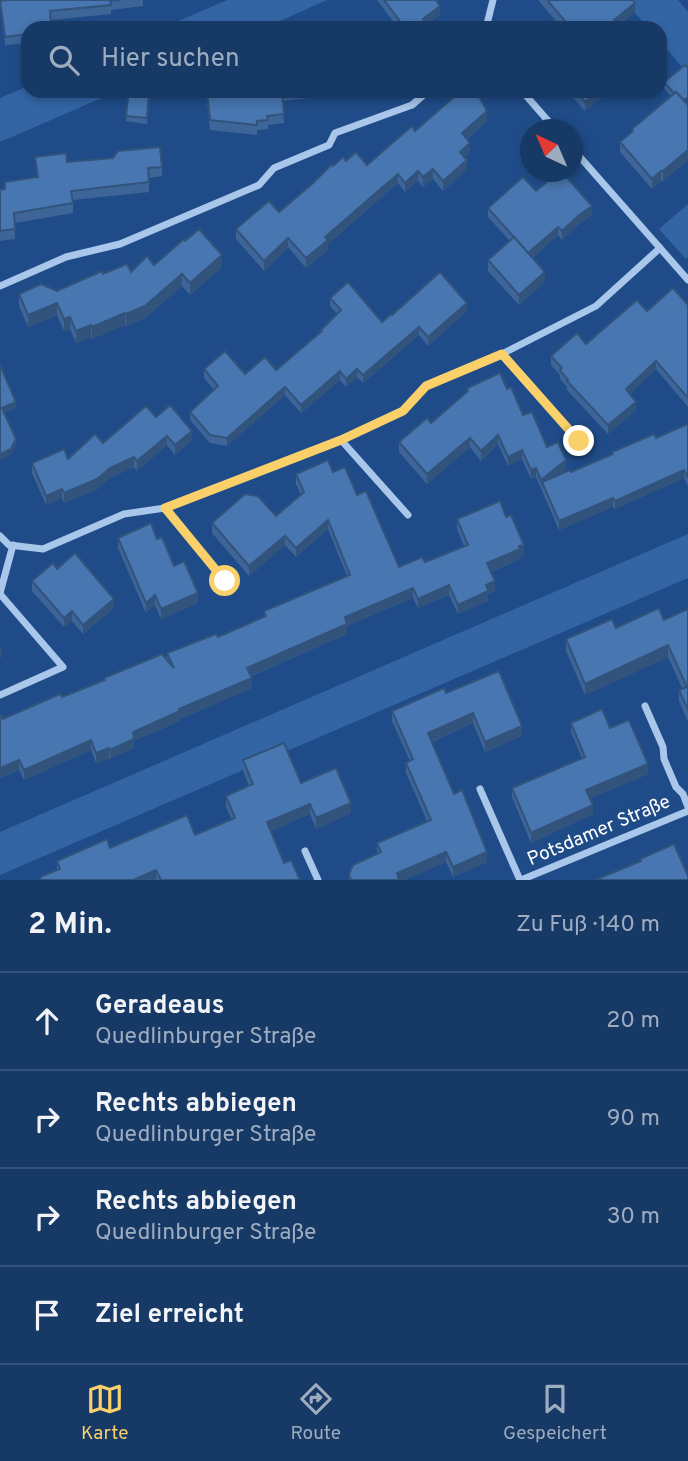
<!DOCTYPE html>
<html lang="de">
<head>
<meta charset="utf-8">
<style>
	body { margin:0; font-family:Overpass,sans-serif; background:#20406c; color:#f1f3f6 }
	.compass { position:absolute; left:520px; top:119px; width:63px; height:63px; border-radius:50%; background:#173966; box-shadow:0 4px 10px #0003; rotate:316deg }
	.stop { position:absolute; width:21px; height:21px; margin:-16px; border:5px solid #f9d069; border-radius:50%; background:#fff }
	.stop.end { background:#f9d069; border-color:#fff; box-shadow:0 2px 7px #0008 }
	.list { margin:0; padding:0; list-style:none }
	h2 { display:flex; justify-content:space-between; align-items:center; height:91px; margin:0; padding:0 28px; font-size:30px }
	h2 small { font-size:23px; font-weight:400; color:#9eacbf }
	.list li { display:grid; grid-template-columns:46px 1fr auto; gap:21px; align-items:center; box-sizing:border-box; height:98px; padding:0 28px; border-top:2px solid #36537a }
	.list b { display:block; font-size:26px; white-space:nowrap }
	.list p { margin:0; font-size:23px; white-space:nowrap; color:#9eacbf }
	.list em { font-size:23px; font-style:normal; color:#9eacbf }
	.icon { flex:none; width:38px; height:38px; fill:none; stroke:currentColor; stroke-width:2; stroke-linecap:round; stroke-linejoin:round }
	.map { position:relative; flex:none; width:688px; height:880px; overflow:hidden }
	.search { position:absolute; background:#173966; box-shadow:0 4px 10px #0003; left:21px; right:21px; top:21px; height:77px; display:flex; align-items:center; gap:18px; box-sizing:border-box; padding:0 24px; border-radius:21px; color:#9eacbf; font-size:26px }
	.sheet { height:483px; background:#173966 }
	nav { display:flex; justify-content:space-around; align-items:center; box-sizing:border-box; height:98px; border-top:2px solid #36537a; background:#173966; font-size:19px; color:#9eacbf }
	nav a { display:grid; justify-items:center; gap:4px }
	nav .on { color:#f9d069 }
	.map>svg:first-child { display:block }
</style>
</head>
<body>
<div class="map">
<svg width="688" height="880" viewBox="0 0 688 880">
	<rect width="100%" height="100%" fill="#1f4c88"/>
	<g fill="#3365a5">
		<polygon points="227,0 327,0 264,28 162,28"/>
		<polygon points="624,0 678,0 688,12 688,74 660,41 660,28 648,28"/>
		<polygon points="28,86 28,91 118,91 0,142 0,98"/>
		<polygon points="688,204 688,257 686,259 659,229"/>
		<polygon points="688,534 688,578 0,875 0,832"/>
	</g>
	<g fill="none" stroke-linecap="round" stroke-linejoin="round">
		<g stroke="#a9c6eb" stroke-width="7">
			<polyline points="486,28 493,0"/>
			<polyline points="522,91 556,130"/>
			<polyline points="660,248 688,280"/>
			<polyline points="0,286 66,257 120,244 259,185 274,168 329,145 335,133 412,105 428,91"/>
			<polyline points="502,354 579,441"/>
			<polyline points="341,440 408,515"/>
			<polyline points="165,508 225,581"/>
			<polyline points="0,536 9,545 43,549 124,514 165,508 341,440 403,411 426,386 502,354 596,306 660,248 572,148"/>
			<polyline points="0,593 13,545"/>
			<polyline points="0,594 63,667 0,695"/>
			<polyline points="645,706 663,747 664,759 676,787 683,794 688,807"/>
			<polyline points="480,789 520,880"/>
			<polyline points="305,851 318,880"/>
			<polyline points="521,880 688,811"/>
		</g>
	</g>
	<g fill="#3e6597">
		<polygon points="7,0 143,0 143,6 111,10 111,14 51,20 28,28 28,43 5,45 0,1"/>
		<polygon points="377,0 436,0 440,15 423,28 398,28"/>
		<polygon points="538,0 633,0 635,12 619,26 621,28 562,28"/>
		<polygon points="664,82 687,103 663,182 661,181 652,189 620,152 620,142 632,132 632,129 671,96 664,88"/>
		<polygon points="206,91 342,91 342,94 283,101 284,123 268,125 268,129 257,130 257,135 210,130"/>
		<polygon points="567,91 609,91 585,111"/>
		<polygon points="150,96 147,124 126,121 126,116"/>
		<polygon points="487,121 467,139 470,153 465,157 467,170 443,191 433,179 423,187 418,181 405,192 398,183 328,244 328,250 306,268 288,247 264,271 236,239 236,229 279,212 333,166 346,161 367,165 415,131"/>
		<polygon points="35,157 67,162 162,167 162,176 149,178 149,192 73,200 73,213 15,223 15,239 0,241 0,190 5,189 5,182 37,178"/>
		<polygon points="536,191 592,215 578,225 562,240 558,235 532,258 545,282 519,305 488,271 488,260 510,241 488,217 488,208"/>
		<polygon points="154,265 222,267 190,295 182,286 145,318 126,326 125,325 92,339 91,337 76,343 70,329 64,331 57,315 28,327 19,306 19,294 57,291 103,274 131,272"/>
		<polygon points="330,298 382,322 392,315 467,311 428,346 419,335 363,383 357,377 346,387 340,380 301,413 285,395 227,446 210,443 190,420 190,412 214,390 204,378 204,369 245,374 276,370 321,332 321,330 337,314 330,306"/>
		<polygon points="688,305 688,407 656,369 630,394 636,410 608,434 567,390 567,387 560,379 560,375 551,365 551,356 586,344 647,311"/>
		<polygon points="467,388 507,389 523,415 547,447 566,469 560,474 571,472 612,455 612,452 656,438 688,424 688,486 684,478 615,509 613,507 559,530 536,477 531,479 522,459 508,466 498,444 481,461 470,447 427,484 399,452 399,442 431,423 467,393"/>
		<polygon points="156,417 192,440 175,455 167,445 137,471 134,467 110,478 97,489 64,503 62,498 46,505 32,473 32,463 68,459"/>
		<polygon points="333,472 357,495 399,567 425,562 464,546 457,529 457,519 524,555 520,556 520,559 491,572 495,591 488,594 488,601 458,614 449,595 418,608 413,598 347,626 347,634 251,676 252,688 180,719 180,721 134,741 134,748 110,759 109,758 96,763 91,750 24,780 19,770 0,778 0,716 3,719 62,697 167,661 167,653 218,637 264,617 264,611 347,576 328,529 296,557 285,545 249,576 212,533 212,523 276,516 301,495 296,484 296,474"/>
		<polygon points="118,538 157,539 198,603 161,619 155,605 146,613 118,548"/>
		<polygon points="57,569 114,608 83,634 72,621 64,627 32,591 32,581"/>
		<polygon points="688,609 688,722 679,701 679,690 682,688 668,657 585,695 566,651 566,639 616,628 664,620"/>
		<polygon points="446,693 522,736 485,752 473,723 432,742 454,794 487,862 453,877 446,862 404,880 349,880 349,874 377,854 377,843 427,821 406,773 406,763 410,761 392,721 392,711"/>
		<polygon points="571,723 610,728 648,774 590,798 593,814 531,843 512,797 512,788 582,758 571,732"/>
		<polygon points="243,760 301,783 351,813 316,829 310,814 271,831 284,863 300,880 40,880 40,877 57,870 57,861 110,848 195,835 232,820 226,807 226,796 249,786 243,771"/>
	</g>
	<g fill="#32537b">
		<polygon points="635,3 635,12 616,28 614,20"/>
		<polygon points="440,6 440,15 423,28 417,28 423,19"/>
		<polygon points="598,91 609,91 585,111 585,102"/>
		<polygon points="487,111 487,121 462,143 462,133"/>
		<polygon points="470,143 470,153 460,161 460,152"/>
		<polygon points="688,150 688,160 663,182 663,171"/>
		<polygon points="467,160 467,170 443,191 443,181"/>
		<polygon points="433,169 433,179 423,187 423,177"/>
		<polygon points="418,171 418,181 405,192 405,183"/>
		<polygon points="661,171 661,181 652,189 652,179"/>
		<polygon points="398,174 398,183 328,244 328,250 306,268 306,258 325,237"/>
		<polygon points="592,206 592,215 578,225 562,240 562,231 578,216"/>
		<polygon points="558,227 558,235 528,261 528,253"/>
		<polygon points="288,238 288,247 264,271 264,261"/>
		<polygon points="222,255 222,267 190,295 190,283"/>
		<polygon points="545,272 545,282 519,305 519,295"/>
		<polygon points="182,274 182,286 145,318 126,326 126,314"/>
		<polygon points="57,303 57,315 28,327 28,315"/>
		<polygon points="467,303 467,311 428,346 428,337"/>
		<polygon points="125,313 125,325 92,339 92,327"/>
		<polygon points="70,317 70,329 64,331 64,319"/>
		<polygon points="91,325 91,337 76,343 76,331"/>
		<polygon points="419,327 419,335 363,383 363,375"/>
		<polygon points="656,361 656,369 626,398 626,389"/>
		<polygon points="357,369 357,377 346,387 346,379"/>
		<polygon points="340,371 340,380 301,413 301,405"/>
		<polygon points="285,387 285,395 227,446 227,438"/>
		<polygon points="16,402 16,408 2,415 2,408"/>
		<polygon points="636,402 636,410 608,434 608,425"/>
		<polygon points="192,431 192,440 175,455 175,445"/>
		<polygon points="498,435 498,444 481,461 481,451"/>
		<polygon points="167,436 167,445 137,471 137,461"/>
		<polygon points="470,438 470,447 427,484 427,474"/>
		<polygon points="16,439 16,445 11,455 0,460 0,454"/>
		<polygon points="522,450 522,459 508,466 508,457"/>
		<polygon points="134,457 134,467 110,478 97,489 64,503 64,493 110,468"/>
		<polygon points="566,460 566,469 544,487 542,482 541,489 541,480"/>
		<polygon points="536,468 536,477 531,479 531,470"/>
		<polygon points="684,470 684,478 615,509 615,501"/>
		<polygon points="62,489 62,498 46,505 46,496"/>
		<polygon points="613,498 613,507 559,530 559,521"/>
		<polygon points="328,520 328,529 296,557 296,548"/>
		<polygon points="285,536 285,545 249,576 249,566"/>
		<polygon points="524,545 524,555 520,556 520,559 487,573 487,563"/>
		<polygon points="495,581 495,591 488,594 488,601 458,614 458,605 486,585"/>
		<polygon points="449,585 449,595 418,608 418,599"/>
		<polygon points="413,588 413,598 347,626 347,634 247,677 247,668 345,617"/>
		<polygon points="198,593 198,603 161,619 161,609"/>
		<polygon points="155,595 155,605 146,613 146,603"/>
		<polygon points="114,599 114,608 83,634 83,625"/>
		<polygon points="72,611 72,621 64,627 64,618"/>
		<polygon points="668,645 668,657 585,695 585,684"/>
		<polygon points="0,648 2,648 2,657 0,658"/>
		<polygon points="252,678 252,688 180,719 180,721 134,741 134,748 110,759 110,750 133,732 179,709"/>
		<polygon points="473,713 473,723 428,743 428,733"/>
		<polygon points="522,726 522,736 485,752 485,742"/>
		<polygon points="91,740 91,750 24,780 24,770"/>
		<polygon points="109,748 109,758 96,763 96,753"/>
		<polygon points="19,760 19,770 0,778 0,768"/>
		<polygon points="648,764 648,774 586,800 586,790"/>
		<polygon points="351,803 351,813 316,829 316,818"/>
		<polygon points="310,804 310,814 267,833 267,822"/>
		<polygon points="593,805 593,814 531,843 531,833"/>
		<polygon points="446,852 446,862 404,880 397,880 397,873"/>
		<polygon points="487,852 487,862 453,877 453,867"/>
		<polygon points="156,870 156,880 133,880"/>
	</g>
	<g fill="#4876b0" stroke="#32537b" stroke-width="2">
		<polygon points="7,0 120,0 110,1 111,5 50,11 51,28 28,28 28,34 5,37 0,1"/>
		<polygon points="384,0 436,0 440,6 423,19 423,24 417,28 405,28"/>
		<polygon points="547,0 633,0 635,3 614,20 621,28 571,28"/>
		<polygon points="685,65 688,68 688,97 684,100 676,92 674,93 664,82"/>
		<polygon points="129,91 149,91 147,118 126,116"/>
		<polygon points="207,91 284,91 282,91 284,114 267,116 268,120 257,121 257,125 210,120"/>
		<polygon points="461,91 468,91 471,94 474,91 476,91 487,111 462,133 470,143 460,152 467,160 443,181 433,169 423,177 418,171 405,183 398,174 325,237 328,240 306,258 288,238 264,261 236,229 269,201 279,212 313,183 332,164 333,166 343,157 346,161 356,152 367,165 412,126 415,131"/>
		<polygon points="576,91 598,91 585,102"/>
		<polygon points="676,92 688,105 688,150 663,171 661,171 652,179 620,142 633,131 632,129"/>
		<polygon points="160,147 162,167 148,168 149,182 71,191 73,203 14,213 15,229 0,231 0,190 5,189 5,182 38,177 35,157 66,153 67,162 113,158 118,151"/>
		<polygon points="559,172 562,172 592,206 578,216 562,231 558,227 528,253 488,208 523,177 536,191"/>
		<polygon points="199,229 222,255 190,283 182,274 145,306 126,314 125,313 92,327 91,325 76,331 70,317 64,319 57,303 28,315 19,294 41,284 57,291 102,271 103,274 127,264 131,272 147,256 154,265 184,239 185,241"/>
		<polygon points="514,237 545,272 519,295 488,260"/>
		<polygon points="440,272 467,303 428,337 419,327 363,375 357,369 346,379 340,371 301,405 285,387 227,438 210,435 190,412 218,386 204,369 225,351 245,374 265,357 276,370 322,331 321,330 341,310 330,298 348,282 382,322 391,314 392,315"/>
		<polygon points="673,288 688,305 688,398 656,361 626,389 636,402 608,425 567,381 568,380 560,370 562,368 551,356 577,333 586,344 637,300 647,311"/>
		<polygon points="0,365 16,402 2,408 16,439 11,449 0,454"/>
		<polygon points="500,373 507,389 511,387 523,415 532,412 547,447 558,442 566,460 541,480 536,468 531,470 522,450 508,457 498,435 481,451 470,438 427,474 399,442 427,418 431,423 468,391 467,388"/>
		<polygon points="170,405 192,431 175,445 167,436 137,461 134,457 110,468 97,479 64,493 62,489 46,496 32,463 64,449 68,459 95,434 103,443 146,406 156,417"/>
		<polygon points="688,424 688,478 684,470 615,501 613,498 559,521 542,482 570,470 571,472 613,454 612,452 654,434 656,438"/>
		<polygon points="328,460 333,472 345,467 357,495 366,491 399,567 422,557 425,562 468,545 457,519 500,501 506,517 511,515 524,545 519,546 520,549 487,563 495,581 486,585 488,591 458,605 449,585 418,599 413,588 345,617 347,624 247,668 252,678 179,709 180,711 133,732 134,739 110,750 109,748 96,753 91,740 24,770 19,760 0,768 0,716 1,715 3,719 60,694 62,697 105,680 104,678 162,654 174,668 167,653 216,634 218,637 266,616 264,611 350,575 328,520 296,548 285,536 249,566 212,523 245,494 258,496 276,516 304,492 296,474"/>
		<polygon points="151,523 157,539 162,537 174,566 184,561 198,593 161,609 155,595 146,603 118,538"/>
		<polygon points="75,553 114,599 83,625 72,611 64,618 32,581 53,563 57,569"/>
		<polygon points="659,608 664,620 688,609 688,710 679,690 687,687 668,645 585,684 566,639 612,619 616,628"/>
		<polygon points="499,671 522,726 485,742 473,713 428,733 454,794 462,790 487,852 453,867 446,852 397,873 399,880 351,880 349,874 353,865 381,852 377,843 431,820 406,763 413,759 392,711 444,688 446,693"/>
		<polygon points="602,709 610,728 629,720 648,764 586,790 593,805 531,833 512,788 585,757 571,723"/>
		<polygon points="284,743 301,783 336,768 351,803 316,818 310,804 267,822 284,863 291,860 300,880 161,880 156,870 133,880 41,880 40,877 60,869 57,861 107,839 110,848 187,815 195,835 235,818 226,796 253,784 243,760"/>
		<polygon points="674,844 688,876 688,880 595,880 641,861 640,859"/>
	</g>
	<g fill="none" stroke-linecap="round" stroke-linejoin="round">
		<polyline stroke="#f9d069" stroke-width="9" points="225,581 165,508 341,440 403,411 426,386 502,354 579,441"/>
	</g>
	<g text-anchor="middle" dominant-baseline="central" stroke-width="7" stroke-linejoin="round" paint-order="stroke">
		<g font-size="19" fill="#fff" stroke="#1f4c88">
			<text transform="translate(599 831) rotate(-23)">Potsdamer Straße</text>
		</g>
	</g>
</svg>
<svg class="compass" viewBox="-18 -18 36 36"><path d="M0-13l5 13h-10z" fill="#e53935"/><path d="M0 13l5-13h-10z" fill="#9eacbf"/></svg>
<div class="stop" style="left:225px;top:581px"></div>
<div class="stop end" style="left:579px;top:441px"></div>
<div class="search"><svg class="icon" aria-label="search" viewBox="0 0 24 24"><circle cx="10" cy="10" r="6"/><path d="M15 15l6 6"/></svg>Hier suchen</div>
</div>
<section class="sheet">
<h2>2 Min.<small>Zu Fuß · 140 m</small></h2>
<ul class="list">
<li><svg class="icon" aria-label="ahead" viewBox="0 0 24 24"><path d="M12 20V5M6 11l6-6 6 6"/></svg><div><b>Geradeaus</b><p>Quedlinburger Straße</p></div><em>20 m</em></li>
<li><svg class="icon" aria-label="right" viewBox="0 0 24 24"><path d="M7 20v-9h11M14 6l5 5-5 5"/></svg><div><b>Rechts abbiegen</b><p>Quedlinburger Straße</p></div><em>90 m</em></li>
<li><svg class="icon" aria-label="right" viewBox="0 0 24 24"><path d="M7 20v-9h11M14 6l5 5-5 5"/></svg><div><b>Rechts abbiegen</b><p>Quedlinburger Straße</p></div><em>30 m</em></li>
<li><svg class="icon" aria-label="arrive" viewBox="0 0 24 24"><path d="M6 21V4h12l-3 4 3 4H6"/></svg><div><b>Ziel erreicht</b></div></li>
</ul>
</section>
<nav>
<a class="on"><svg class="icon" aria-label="map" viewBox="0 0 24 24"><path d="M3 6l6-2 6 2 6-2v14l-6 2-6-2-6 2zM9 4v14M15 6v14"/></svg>Karte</a>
<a><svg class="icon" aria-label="directions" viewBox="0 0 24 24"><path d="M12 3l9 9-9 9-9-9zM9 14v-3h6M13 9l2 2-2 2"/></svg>Route</a>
<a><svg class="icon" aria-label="saved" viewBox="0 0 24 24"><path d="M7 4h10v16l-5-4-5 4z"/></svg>Gespeichert</a>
</nav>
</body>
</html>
